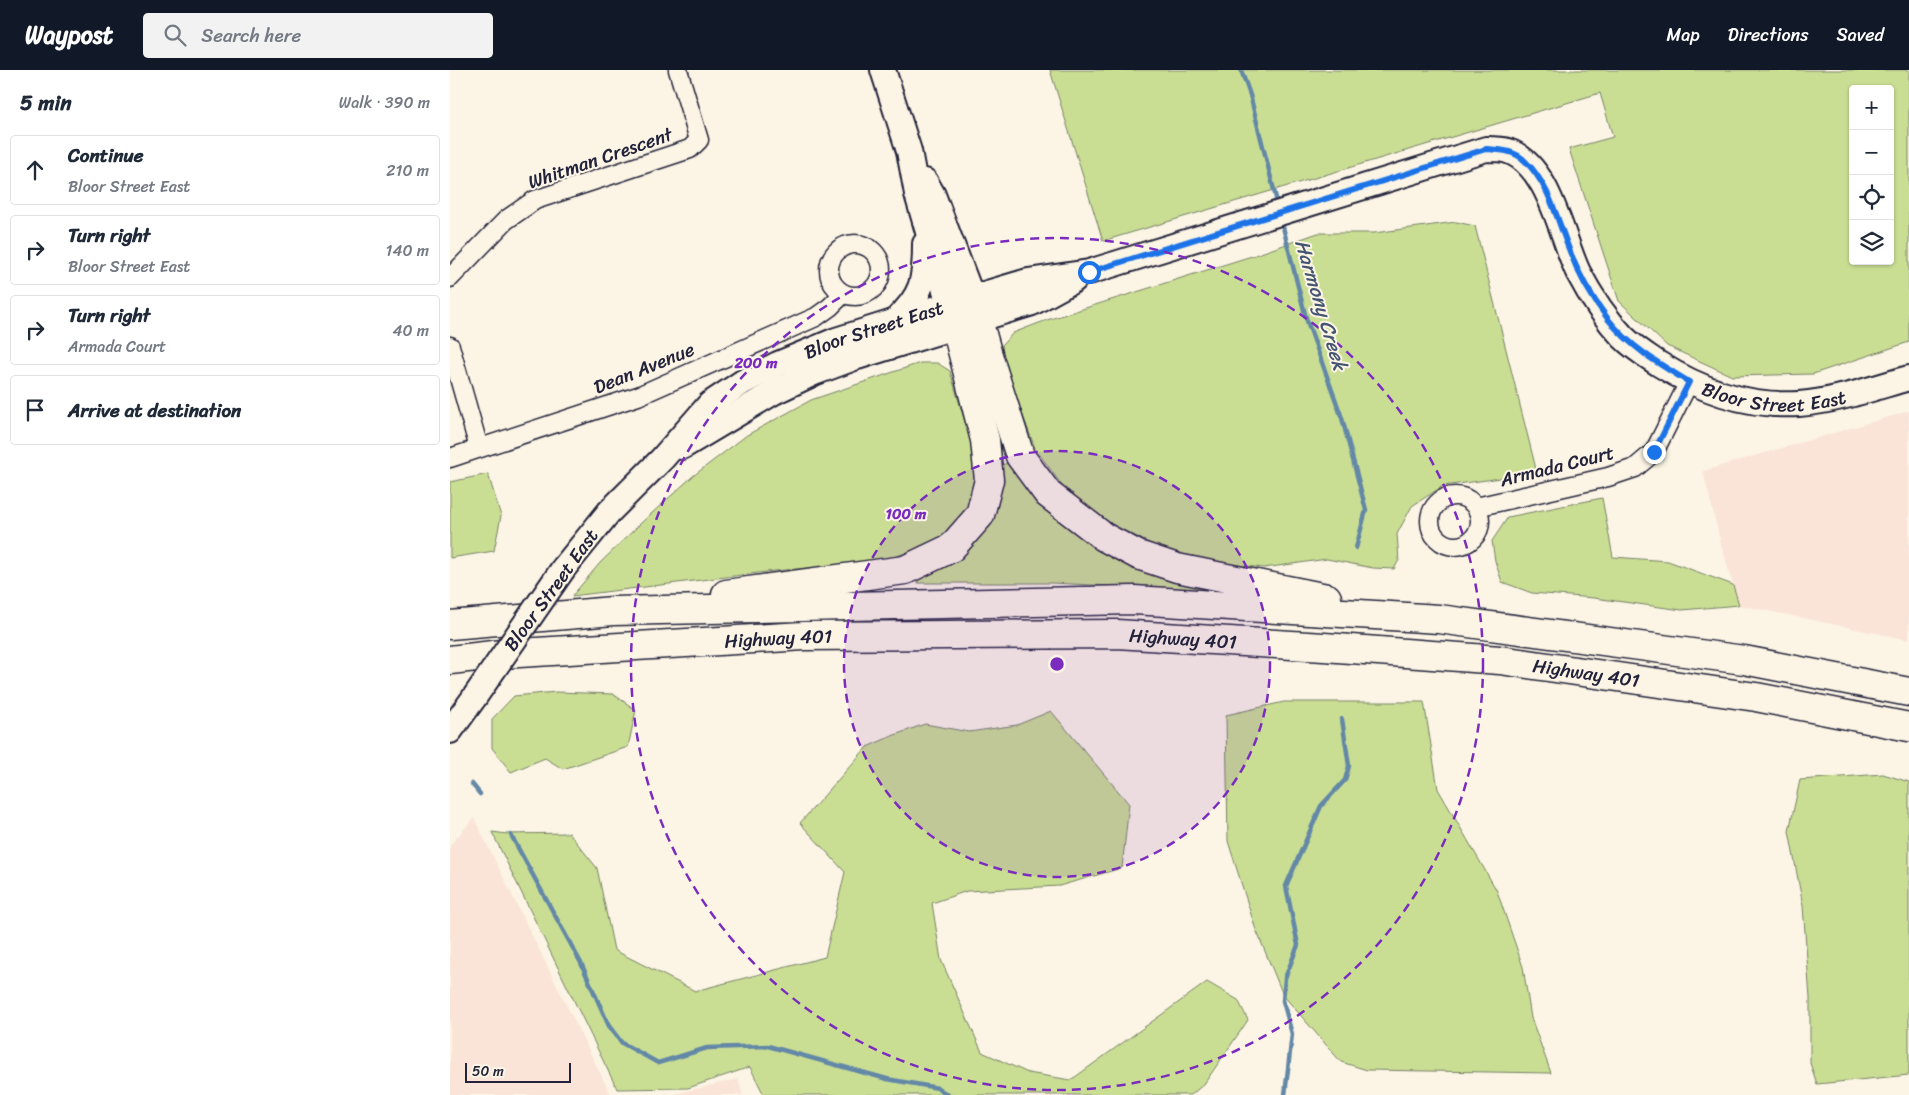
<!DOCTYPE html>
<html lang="en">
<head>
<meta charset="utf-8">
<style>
	body { margin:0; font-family:Sriracha,sans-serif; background:#f2f2f3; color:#1f2937 }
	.controls { position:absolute; right:15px; top:15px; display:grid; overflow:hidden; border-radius:5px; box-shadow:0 1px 4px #0004 }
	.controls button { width:45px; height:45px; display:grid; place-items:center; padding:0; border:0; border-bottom:1px solid #e0e1e3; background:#fff; color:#1f2937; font:25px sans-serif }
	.scale { position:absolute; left:15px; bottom:12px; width:106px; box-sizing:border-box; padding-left:5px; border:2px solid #22223b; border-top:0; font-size:14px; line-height:18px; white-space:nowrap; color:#22223b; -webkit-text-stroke:4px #fcf5e5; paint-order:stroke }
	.stop { position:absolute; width:15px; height:15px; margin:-11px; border:4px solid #1a73e8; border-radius:50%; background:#fff }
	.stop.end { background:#1a73e8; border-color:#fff; box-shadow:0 1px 5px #0008 }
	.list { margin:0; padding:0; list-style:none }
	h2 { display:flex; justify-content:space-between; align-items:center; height:65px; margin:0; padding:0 20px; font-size:21px }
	h2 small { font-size:16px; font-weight:400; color:#747a83 }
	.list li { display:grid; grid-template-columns:32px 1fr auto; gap:15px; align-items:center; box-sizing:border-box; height:70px; margin:0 10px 10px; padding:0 10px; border:1px solid #e0e1e3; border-radius:5px }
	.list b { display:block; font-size:19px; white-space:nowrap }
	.list p { margin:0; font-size:16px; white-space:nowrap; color:#747a83 }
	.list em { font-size:16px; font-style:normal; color:#747a83 }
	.icon { flex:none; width:28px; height:28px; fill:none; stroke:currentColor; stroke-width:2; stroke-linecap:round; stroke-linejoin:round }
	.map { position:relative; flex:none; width:1459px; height:1025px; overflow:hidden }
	header { display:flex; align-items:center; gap:30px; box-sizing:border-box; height:70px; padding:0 25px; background:#111827; color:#fff }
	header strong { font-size:24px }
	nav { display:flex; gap:28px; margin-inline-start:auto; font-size:18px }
	.search { width:350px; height:45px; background:#f2f2f3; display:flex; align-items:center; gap:12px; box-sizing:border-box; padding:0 18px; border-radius:5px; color:#747a83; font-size:19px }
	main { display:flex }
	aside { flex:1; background:#fff }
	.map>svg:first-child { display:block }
</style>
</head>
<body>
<header>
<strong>Waypost</strong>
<div class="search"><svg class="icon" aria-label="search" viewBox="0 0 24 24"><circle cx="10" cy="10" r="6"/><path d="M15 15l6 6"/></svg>Search here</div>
<nav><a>Map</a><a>Directions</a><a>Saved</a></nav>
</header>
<main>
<aside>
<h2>5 min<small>Walk · 390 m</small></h2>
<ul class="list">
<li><svg class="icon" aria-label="ahead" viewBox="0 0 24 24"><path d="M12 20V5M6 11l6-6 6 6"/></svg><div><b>Continue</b><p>Bloor Street East</p></div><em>210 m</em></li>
<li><svg class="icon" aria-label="right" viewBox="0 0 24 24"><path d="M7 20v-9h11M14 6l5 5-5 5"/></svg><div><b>Turn right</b><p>Bloor Street East</p></div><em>140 m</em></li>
<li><svg class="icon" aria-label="right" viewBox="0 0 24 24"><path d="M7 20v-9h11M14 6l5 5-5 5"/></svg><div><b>Turn right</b><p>Armada Court</p></div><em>40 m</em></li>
<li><svg class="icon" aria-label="arrive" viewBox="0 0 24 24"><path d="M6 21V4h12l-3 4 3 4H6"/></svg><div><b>Arrive at destination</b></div></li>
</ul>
</aside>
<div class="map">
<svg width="1459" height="1025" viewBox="0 0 1459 1025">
	<rect width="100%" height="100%" fill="#fcf5e5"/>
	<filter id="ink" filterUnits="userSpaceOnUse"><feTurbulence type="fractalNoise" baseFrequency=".02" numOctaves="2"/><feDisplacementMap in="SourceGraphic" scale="10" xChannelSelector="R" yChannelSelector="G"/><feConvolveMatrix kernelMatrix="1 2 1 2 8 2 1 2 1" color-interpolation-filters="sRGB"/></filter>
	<g filter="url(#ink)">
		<g fill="#fae4d8">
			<polygon points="1459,341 1459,570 1289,535 1272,478 1253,401"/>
			<polygon points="24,748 161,1025 0,1025 0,775"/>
			<polygon points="288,1009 293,1025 220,1025"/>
		</g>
		<g fill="#cade93" stroke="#768067" fill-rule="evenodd">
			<path d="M600 0H1459V272L1363 304 1282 306 1217 276 1169 231 1119 79 1163 67 1150 23 653 171ZM1403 19H1440V191H1403Z"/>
			<polygon points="1006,152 1025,156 1087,403 993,416 962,436 947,464 949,490 944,499 923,498 877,489 814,498 760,492 709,478 661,454 616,421 585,378 555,298 552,275 563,263 597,250 805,185 868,163 924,163"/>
			<polygon points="470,293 487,293 500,301 524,383 527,415 517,442 499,464 472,478 431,491 324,501 122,526 150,493 191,453 243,406 297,365 361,330"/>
			<polygon points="564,392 580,413 761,514 764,521 601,513 468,513 468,507 504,492 524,473 540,448 551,422 550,395"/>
			<polygon points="38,404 51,446 44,481 0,488 0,412"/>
			<polygon points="1152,428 1163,487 1218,491 1283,515 1289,535 1232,540 1144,528 1082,523 1052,512 1045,491 1042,471 1058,447"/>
			<polygon points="106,622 163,624 186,640 178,677 113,699 95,688 61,702 42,678 42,649 64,626"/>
			<polygon points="834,632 974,632 988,719 1047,821 1073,897 1081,948 1101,1003 917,1000 891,992 833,925 805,857 778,771 776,645"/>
			<polygon points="601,641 679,734 672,798 609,816 517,821 482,833 491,890 532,982 578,1003 621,1010 757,912 788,930 798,950 754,1014 741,1025 314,1025 300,997 238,1018 167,1019 42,762 57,764 119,763 147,798 164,880 245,921 375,887 395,802 350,753 417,677 442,666 475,654 519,662 567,655"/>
			<polygon points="1433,704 1459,712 1459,1005 1367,1014 1360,993 1360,928 1353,836 1339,761 1350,710"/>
		</g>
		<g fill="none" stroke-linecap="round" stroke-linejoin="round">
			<g stroke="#6388a7" stroke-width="4.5">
				<polyline points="791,0 800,25 828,136"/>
				<polyline points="831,149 856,248 892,348 916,440 906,478"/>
				<polyline points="22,714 30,724"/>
				<polyline points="61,765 131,893 159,956 172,973 208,993 257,978 318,976 437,1009 488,1018 498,1025"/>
				<polyline points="835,1025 842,964 833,931 835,908 848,875 836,816 871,736 895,710 899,696 892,649"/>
			</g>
			<defs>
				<g id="street">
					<circle cx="405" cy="200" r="26"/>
					<polyline points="0,208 56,150 85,130 240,79 249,70 228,0"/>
					<polyline points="0,276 29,378"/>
					<polyline points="0,388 188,326 366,247 380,237 393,224"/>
					<circle cx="1005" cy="451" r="25"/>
					<polyline points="1026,437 1158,407 1185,398 1204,382 1239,312"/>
				</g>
				<g id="secondary">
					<polyline points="433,0 459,81 467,124 503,248"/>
					<polyline points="475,111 483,125 522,227 526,243"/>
					<path d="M446 250C473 225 475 210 475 174"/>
					<polyline points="232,377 324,322 364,303 407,287 582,233 624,210"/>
					<path id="s1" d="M113 499 159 442 212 389 260 334 293 312 328 294 386 270 500 234 578 211 639 202 1036 79C1043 79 1052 79 1058 81 1099 95 1111 166 1128 202 1140 225 1155 248 1173 267 1184 278 1197 286 1209 294 1252 321 1298 337 1349 334 1387 331 1423 318 1459 308"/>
					<polyline points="0,661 24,628"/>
				</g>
				<g id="highway">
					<polyline points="528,250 537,282 570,386 598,424 654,467 688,485 727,498 877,528"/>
					<polyline points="276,524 455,500 501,478 530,445 539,410 535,370 506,257"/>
					<polyline points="0,555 163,541 684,530 989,549 1294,590 1459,622"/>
					<path id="s2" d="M0 590 52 584 354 566 667 564 874 577 1050 590 1306 627 1459 657"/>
				</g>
			</defs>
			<use href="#street" stroke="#22223b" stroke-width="21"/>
			<use href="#secondary" stroke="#22223b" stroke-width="28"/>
			<use href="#highway" stroke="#22223b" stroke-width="31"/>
			<use href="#street" stroke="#fcf5e5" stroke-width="18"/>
			<use href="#secondary" stroke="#fcf5e5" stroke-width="24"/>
			<use href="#highway" stroke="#fcf5e5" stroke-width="28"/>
			<defs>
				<polyline id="secondary-bridge" points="24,628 113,499"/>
			</defs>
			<use href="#secondary-bridge" stroke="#22223b" stroke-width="28" stroke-linecap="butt"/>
			<use href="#secondary-bridge" stroke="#fcf5e5" stroke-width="24"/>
		</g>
	</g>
	<g fill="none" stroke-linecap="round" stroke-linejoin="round" filter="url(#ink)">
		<path stroke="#1a73e8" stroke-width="6" d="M639 202 1036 79C1050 80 1064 80 1075 91 1099 114 1107 149 1119 179 1128 204 1142 228 1158 249 1180 277 1209 294 1239 312L1204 382"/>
	</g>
	<circle cx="607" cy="594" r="213" fill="#7b2cbf" fill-opacity=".12"/>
	<g fill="none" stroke="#7b2cbf" stroke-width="2.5" stroke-dasharray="9 6">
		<circle cx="607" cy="594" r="213"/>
		<circle cx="607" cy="594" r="426"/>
	</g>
	<g text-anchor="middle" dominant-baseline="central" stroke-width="4" stroke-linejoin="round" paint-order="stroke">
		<g font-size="19" fill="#22223b" stroke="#fcf5e5">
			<text transform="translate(150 88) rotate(-19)">Whitman Crescent</text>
			<text stroke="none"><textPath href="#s1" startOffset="402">Bloor Street East</textPath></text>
			<text transform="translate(194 298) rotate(-22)">Dean Avenue</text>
			<text stroke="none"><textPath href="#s1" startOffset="1454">Bloor Street East</textPath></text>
			<text transform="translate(1107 396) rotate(-14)">Armada Court</text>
			<text transform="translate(101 520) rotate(-54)">Bloor Street East</text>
			<text stroke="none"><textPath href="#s2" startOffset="734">Highway 401</textPath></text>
			<text stroke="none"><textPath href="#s2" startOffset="329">Highway 401</textPath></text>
			<text stroke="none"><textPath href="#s2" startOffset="1139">Highway 401</textPath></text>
		</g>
		<g font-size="20" font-style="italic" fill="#435571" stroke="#fcf5e5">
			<text transform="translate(871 235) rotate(73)">Harmony Creek</text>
		</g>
	</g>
	<circle cx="607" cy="594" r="8" fill="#7b2cbf" stroke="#fcf5e5" stroke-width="2.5"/>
	<g font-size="15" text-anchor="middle" font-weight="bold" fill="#7b2cbf" stroke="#fcf5e5" stroke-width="4" stroke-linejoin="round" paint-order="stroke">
		<text x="306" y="298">200 m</text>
		<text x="456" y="449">100 m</text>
	</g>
</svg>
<div class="controls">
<button>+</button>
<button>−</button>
<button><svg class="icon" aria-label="locate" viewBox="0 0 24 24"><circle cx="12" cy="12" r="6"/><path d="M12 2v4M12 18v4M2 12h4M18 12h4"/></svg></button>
<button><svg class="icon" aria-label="layers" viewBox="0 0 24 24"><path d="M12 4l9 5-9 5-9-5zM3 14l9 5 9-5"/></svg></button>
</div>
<div class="scale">50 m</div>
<div class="stop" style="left:639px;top:202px"></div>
<div class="stop end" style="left:1204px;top:382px"></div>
</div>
</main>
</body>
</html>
